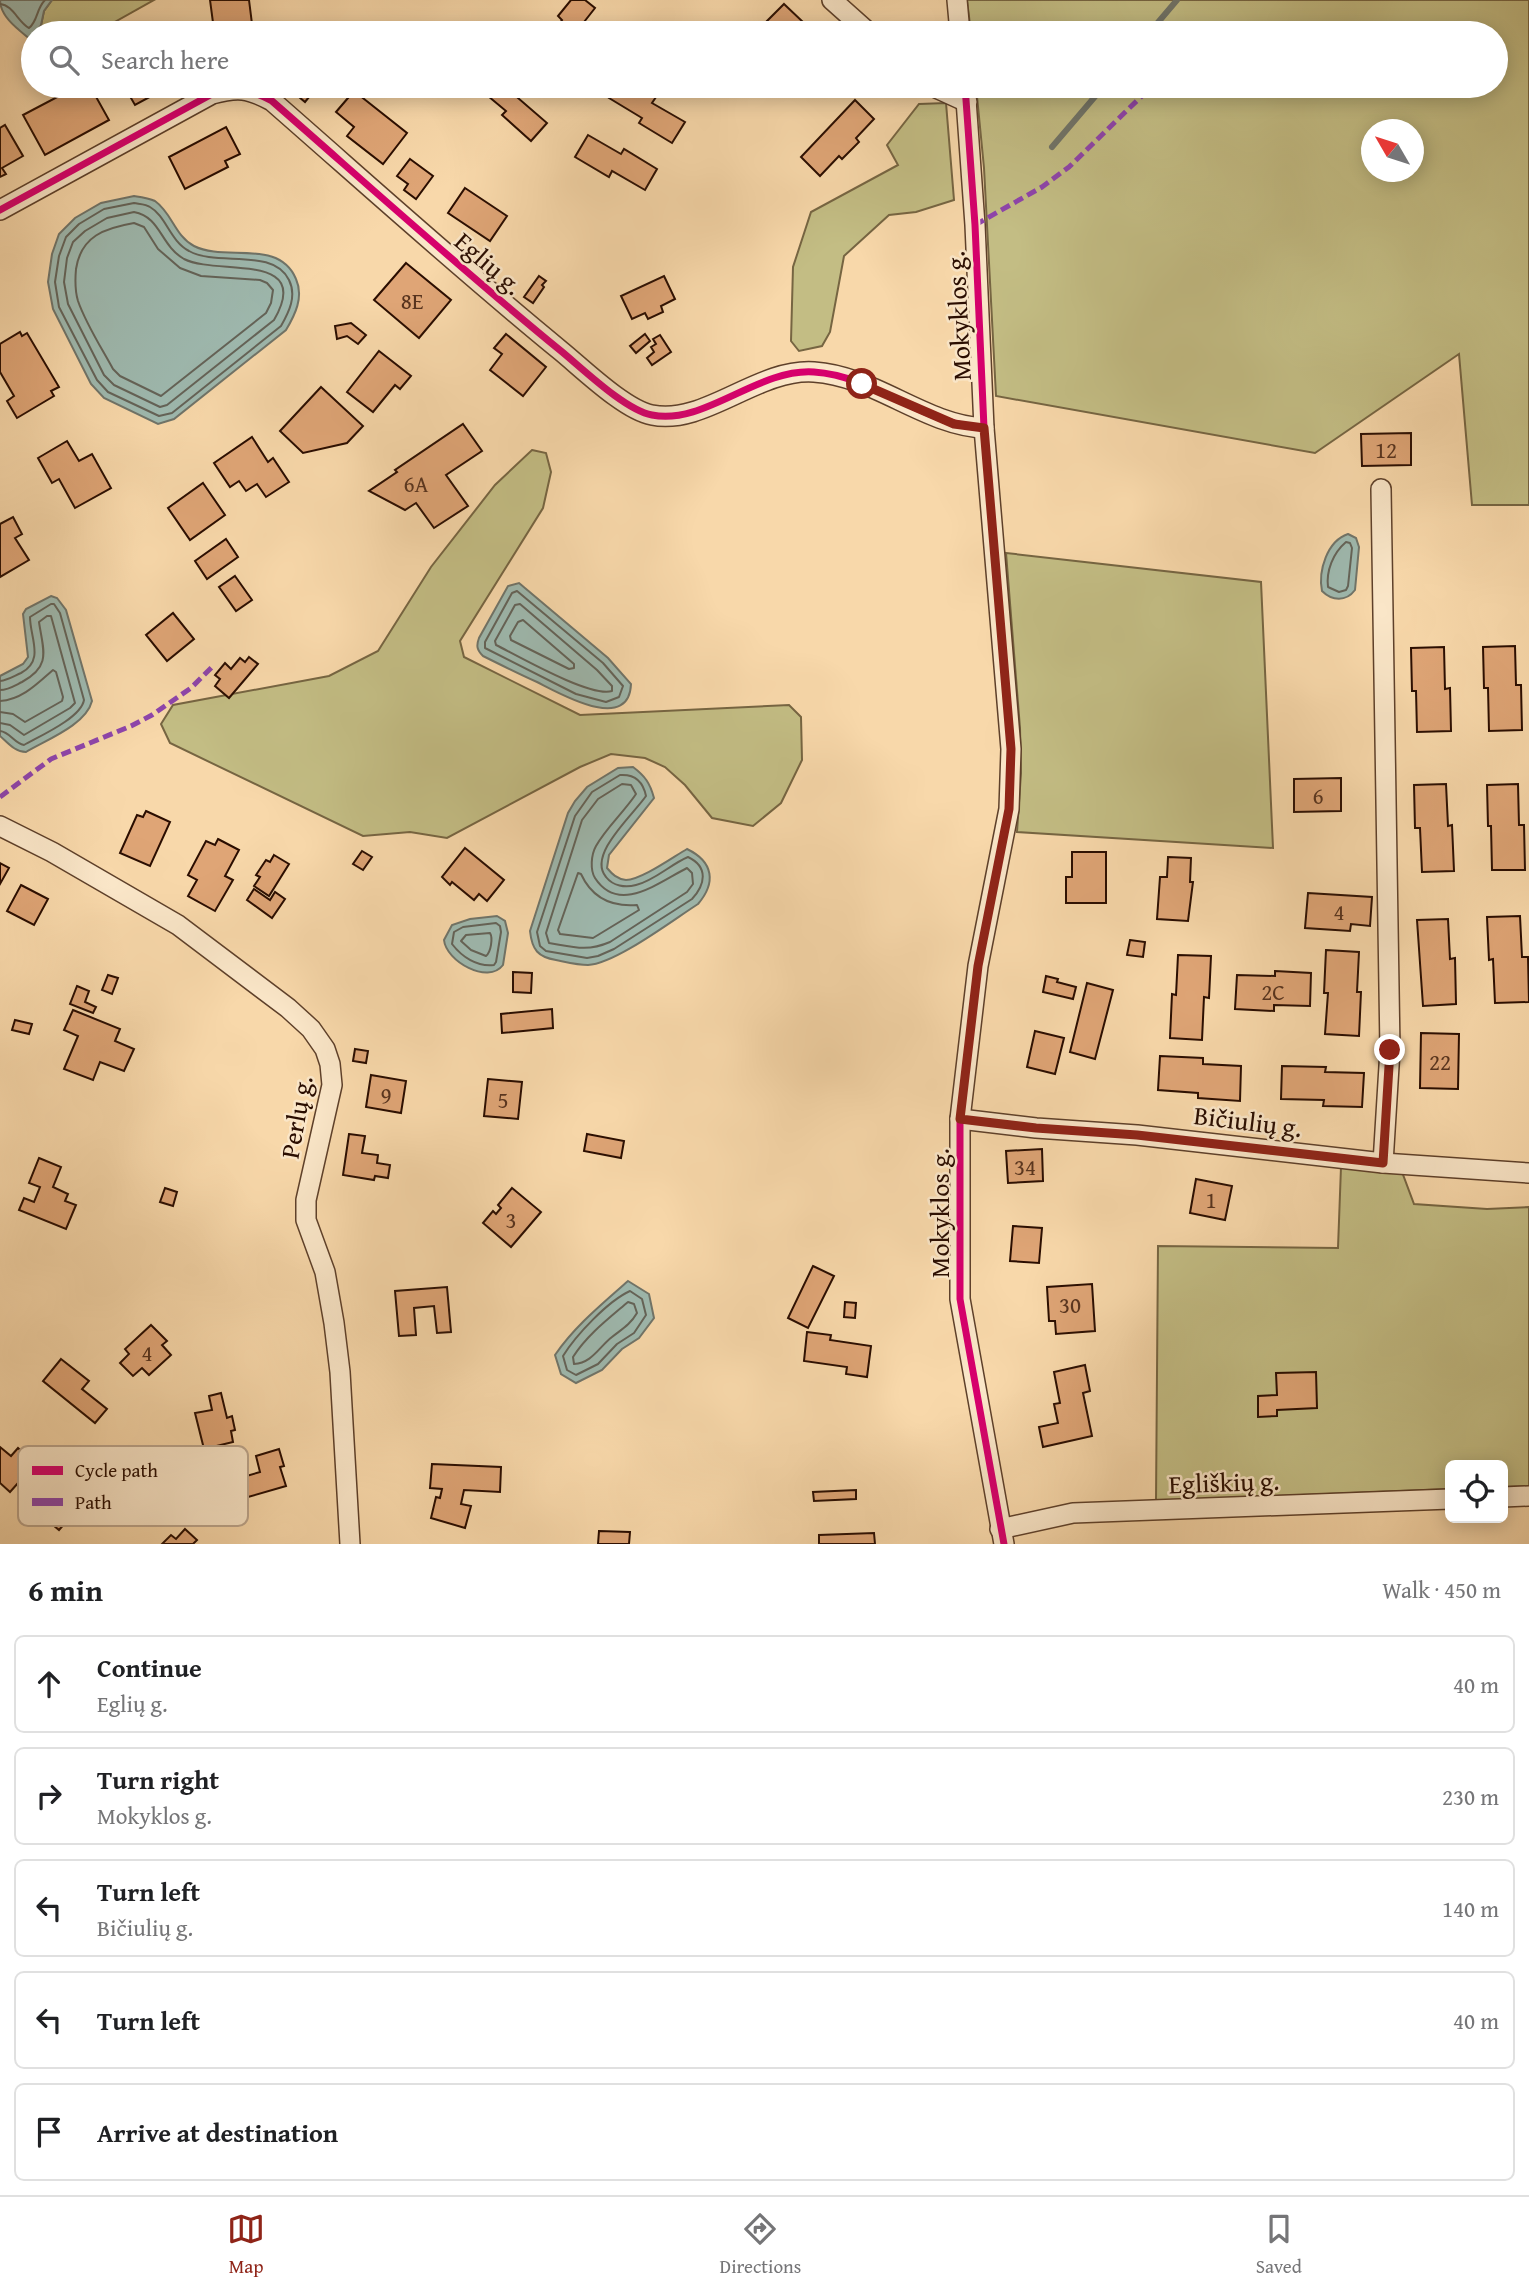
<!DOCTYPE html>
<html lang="en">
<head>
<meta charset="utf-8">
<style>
	body { margin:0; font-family:"Gentium Book Plus",serif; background:#f2f2f2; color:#202124 }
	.controls { position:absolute; right:21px; bottom:21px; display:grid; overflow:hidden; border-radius:10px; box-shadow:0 4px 18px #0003 }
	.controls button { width:63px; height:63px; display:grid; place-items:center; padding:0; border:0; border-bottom:2px solid #e0e0e0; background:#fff; color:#202124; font:35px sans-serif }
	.compass { position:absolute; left:1361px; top:119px; width:63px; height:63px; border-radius:50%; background:#fff; box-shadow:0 4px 18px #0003; rotate:309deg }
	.stop { position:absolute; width:21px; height:21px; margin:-16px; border:5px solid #8f2418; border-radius:50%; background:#fff }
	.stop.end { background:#8f2418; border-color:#fff; box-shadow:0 2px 7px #0008 }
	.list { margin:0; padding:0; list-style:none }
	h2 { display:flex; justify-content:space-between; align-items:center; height:91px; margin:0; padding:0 28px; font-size:30px }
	h2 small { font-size:23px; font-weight:400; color:#757577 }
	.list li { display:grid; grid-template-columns:46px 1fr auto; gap:21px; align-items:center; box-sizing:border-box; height:98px; margin:0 14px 14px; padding:0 14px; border:2px solid #e0e0e0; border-radius:10px }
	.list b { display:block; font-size:26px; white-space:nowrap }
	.list p { margin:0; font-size:23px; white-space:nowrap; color:#757577 }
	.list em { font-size:23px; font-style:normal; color:#757577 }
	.icon { flex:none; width:38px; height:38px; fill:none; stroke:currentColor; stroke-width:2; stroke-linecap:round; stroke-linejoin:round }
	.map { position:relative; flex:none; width:1529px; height:1544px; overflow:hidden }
	.search { position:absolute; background:#fff; box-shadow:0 4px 18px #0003; left:21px; right:21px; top:21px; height:77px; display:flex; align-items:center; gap:18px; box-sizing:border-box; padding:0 24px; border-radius:38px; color:#757577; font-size:26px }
	.sheet { height:651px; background:#fff }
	nav { display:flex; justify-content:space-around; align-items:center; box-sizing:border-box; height:98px; border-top:2px solid #e0e0e0; background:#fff; font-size:19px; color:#757577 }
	nav a { display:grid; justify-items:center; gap:4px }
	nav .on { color:#8f2418 }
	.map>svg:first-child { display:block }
</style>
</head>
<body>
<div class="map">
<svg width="1529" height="1544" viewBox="0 0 1529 1544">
	<rect width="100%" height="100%" fill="#f8d8aa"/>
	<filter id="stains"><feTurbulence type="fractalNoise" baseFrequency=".00286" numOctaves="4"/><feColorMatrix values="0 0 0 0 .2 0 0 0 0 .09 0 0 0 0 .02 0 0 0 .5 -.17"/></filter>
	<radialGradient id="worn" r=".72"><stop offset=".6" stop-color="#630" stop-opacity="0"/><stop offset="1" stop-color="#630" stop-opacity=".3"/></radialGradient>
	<g fill="#c3bd84" stroke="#766542" stroke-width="2" fill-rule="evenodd">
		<polygon points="52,0 154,0 95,33 36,33 41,25 44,11"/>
		<path d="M967 0H1529V505H1472L1459 354 1315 453 996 396 984 168 976 86H1496V33H971ZM1372 130H1414V172H1372Z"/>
		<polygon points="946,103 954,200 916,212 889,215 844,256 830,332 822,346 799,351 791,341 793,267 811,212 898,165 887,145 919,104"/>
		<polygon points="532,450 546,453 551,472 543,508 460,641 464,657 580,715 789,705 801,717 802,760 781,803 753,826 712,818 685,785 665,767 645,758 611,754 580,767 447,838 410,832 363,836 170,743 161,724 173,705 329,676 378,651 431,567 495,485"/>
		<polygon points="1006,553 1261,582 1273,848 1017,832 1021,773 1020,728"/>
		<polygon points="1341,1167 1402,1172 1414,1204 1487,1209 1529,1207 1529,1486 1503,1487 1503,1465 1450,1465 1450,1489 1156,1501 1158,1246 1338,1248"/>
	</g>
	<g fill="#9eb9af" stroke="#707469" stroke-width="2">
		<path d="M0 0H52L44 11 41 25 36 33H33L31 40C19 30 0 17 0 0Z"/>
		<path d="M134 196C141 197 149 198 155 201 172 213 175 236 194 246 225 262 279 238 296 279 304 297 295 315 286 330L174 419 158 424 104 398 91 384 53 309 48 282 52 254 59 234 75 218 101 203Z"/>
		<path d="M1348 534 1356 538 1359 547 1355 590C1346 602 1332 601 1322 591 1318 571 1327 541 1348 534Z"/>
		<path d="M519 583 608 658 631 684C629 734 559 693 537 682 519 674 501 665 483 656 477 650 476 646 479 638L508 586Z"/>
		<path d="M51 596 57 598 66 610 92 701C86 725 46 740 26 752 15 752 8 743 0 736V676L23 664 28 657 23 614 26 609Z"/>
		<path d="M633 767C645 776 650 783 654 798L609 855 607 868C612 874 617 879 626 880 641 880 673 857 687 849 714 862 716 883 698 904 673 920 615 964 588 965 578 965 566 962 556 960 538 957 532 950 530 931L568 813 575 801 587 787 618 768Z"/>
		<path d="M497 916 505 921 508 933 503 965C488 985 446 961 444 940L452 925 470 919Z"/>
		<path d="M628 1281 649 1294 654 1318 639 1338 622 1349 602 1370 576 1383 561 1374 555 1355C575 1326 601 1305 628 1281Z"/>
	</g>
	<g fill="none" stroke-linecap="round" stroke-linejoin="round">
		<g stroke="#646358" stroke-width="2">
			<path d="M0 4C13 5 18 22 29 28 38 21 36 9 45 0"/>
			<path d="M134 203C139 204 146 204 150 207 166 216 170 241 189 251 217 267 273 247 289 280 297 296 289 312 281 326L172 413 159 416 108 392 97 380 59 307 55 282 59 256 66 237 79 224 104 209Z"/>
			<path d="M134 212C161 217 160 245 184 259 217 276 314 251 274 320L167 405 160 407 114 385 104 375 68 304 64 282 67 258 73 242 85 231 107 218Z"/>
			<path d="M134 223 144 227 158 249 180 268 201 276 260 280 267 283 273 290 271 303 266 313 161 396 120 376 113 369C101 347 86 324 78 301 75 291 75 280 76 269 81 236 105 228 134 223Z"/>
			<path d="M1346 542 1350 543 1352 548 1348 586 1346 590 1339 592 1328 587C1326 571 1333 553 1346 542Z"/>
			<polygon points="517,591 603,663 623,686 619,697 606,702 576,694 485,648 485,642 512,593"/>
			<path d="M520 604 597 670 612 686V691C591 698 518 656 496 645L495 641 515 605Z"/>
			<polygon points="523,620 574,664 574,668 569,669 511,640 510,636 518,622"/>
			<path d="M0 681C8 680 14 676 21 673 45 660 30 638 30 617L51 604H54L60 613 84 700C81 718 40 736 24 745 14 743 10 732 0 731"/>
			<path d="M0 690C8 690 14 686 22 682 52 666 43 650 39 622L47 616H51L75 703 70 708 24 735 10 725 0 723"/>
			<path d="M0 701C22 700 38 683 53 670L56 672 63 697 62 701 25 722 13 714 0 712"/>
			<path d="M620 775C634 774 643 781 646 796 633 815 587 855 606 877 613 886 625 888 636 885 654 881 671 864 688 857 709 867 705 885 692 899L614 949 598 956 587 958 546 951 540 946 537 932 575 816 592 792Z"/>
			<path d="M622 784 631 785 636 794C624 812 606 828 596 846 591 855 590 870 595 878 619 915 659 882 687 868L692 873 693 884 687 892 610 942C587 952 573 947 549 943L546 933 582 820 598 799Z"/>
			<path d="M578 873 581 874C592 898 612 907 637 905L639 910 593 938 560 934 558 930Z"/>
			<path d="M496 923 500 926 501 932 496 962 494 965C477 967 462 957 452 944L454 932 463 927Z"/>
			<path d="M490 933C493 938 491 952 486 956L471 950 461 941 466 935Z"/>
			<path d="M630 1291 642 1299 646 1315 634 1333 617 1344 598 1364 576 1375 567 1370 563 1356C576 1335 608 1301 630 1291Z"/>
			<path d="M628 1302 634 1304 637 1313C630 1325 622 1329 612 1337 599 1347 592 1363 574 1364L573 1357C587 1335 608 1319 628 1302Z"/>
		</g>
		<g stroke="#707469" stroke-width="6">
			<polyline points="1149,33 1177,0"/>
			<polyline points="1052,147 1104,86"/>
		</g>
	</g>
	<g fill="#dfa576" stroke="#2a0d00" stroke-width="2">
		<polygon points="210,0 249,0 253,32 204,33 203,31 214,30"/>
		<polygon points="571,0 585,0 595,8 577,31 580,33 552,33 562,20 558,16"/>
		<polygon points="784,4 804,23 794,33 755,33"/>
		<polygon points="78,86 90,86 109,120 45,155 23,115"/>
		<polygon points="124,86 170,86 135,105"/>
		<polygon points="286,86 318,86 305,102"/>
		<polygon points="476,86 515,86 523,93 518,98 547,123 531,141 502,115 506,111"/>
		<polygon points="617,86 638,86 656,97 652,103 685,122 672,143 639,123 642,118 609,98"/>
		<polygon points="354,91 407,133 383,164 347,136 354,127 336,112"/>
		<polygon points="855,100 874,119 856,138 859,142 842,159 839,156 820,176 801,157"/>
		<polygon points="5,125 23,156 2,168 6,174 0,177 0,128"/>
		<polygon points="226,127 240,154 225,161 228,167 185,189 169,157"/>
		<polygon points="588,135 621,154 624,149 657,169 645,190 612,171 609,177 575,157"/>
		<polygon points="410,159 433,176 416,199 404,190 408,184 397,176"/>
		<polygon points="465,188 507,216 490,241 448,213"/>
		<polygon points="406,263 451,300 419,338 374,300"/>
		<polygon points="539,276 546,281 542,285 544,287 533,303 524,297"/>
		<polygon points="664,276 675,299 661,306 663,312 648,319 645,313 632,319 621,296"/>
		<polygon points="351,323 366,335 358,344 347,336 337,339 335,326"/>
		<polygon points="20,332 22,336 27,333 59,387 51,391 54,396 17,418 7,401 14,396 0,372 0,344"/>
		<polygon points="506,334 546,367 523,396 490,370 502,354 494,348"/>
		<polygon points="645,334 650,341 636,353 630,346"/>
		<polygon points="660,335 671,352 652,365 647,358 654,352 651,347 656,344 653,339"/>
		<polygon points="379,351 411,376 400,389 395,385 373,412 347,392"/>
		<polygon points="321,387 363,426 347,443 303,453 280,431"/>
		<polygon points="463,424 482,451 446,475 468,506 434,528 416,503 405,510 369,491 397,472 395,470"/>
		<polygon points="1411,433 1411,465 1362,466 1361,434"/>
		<polygon points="252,437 268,462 273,458 289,482 266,497 257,484 246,491 239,481 230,487 214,463"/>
		<polygon points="67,441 79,461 92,454 111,488 75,508 59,479 52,483 38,458"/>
		<polygon points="203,483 225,515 190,540 168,508"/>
		<polygon points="13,517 22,534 15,538 29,560 0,577 0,524"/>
		<polygon points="226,539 238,557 207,579 195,561"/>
		<polygon points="235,576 252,600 236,611 219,587"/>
		<polygon points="173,613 194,639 167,661 146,635"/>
		<polygon points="1515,646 1516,685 1521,685 1522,730 1489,731 1488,688 1484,688 1483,647"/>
		<polygon points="1444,647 1445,689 1450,688 1451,731 1417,732 1416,691 1412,691 1411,648"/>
		<polygon points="249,657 258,664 229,698 215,686 220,679 215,675 225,663 231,669 240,658 245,662"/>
		<polygon points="1341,778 1341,811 1294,812 1294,779"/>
		<polygon points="1446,784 1448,826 1452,825 1454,871 1422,872 1420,828 1415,828 1414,785"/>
		<polygon points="1518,784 1519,825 1524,825 1525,870 1492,870 1491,826 1488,826 1487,785"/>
		<polygon points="146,811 170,822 150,866 120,853 137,815 143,817"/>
		<polygon points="218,839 239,850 225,876 233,880 215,911 188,896 197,880 188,875 206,841 215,845"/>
		<polygon points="465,848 504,880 487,901 479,894 474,900 452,882 450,885 442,877"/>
		<polygon points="362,851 372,857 363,870 353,864"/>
		<polygon points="1072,852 1106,852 1106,903 1066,903 1066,877 1072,877"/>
		<polygon points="274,855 289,864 269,896 254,886 260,877 256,875 266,860 270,862"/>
		<polygon points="1168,857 1191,858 1190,882 1193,882 1188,921 1157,919 1160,877 1167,877"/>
		<polygon points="0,863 9,868 0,884"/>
		<polygon points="21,885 48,899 34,925 7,911"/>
		<polygon points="254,889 270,900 275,892 285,899 272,918 247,900"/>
		<polygon points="1308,893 1372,897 1370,926 1351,924 1350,931 1305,928"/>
		<polygon points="1520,916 1522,957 1528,957 1529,1002 1495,1003 1493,959 1489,960 1487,917"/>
		<polygon points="1448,919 1450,959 1455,958 1456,1004 1423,1006 1417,920"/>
		<polygon points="1130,940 1145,942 1143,957 1127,955"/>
		<polygon points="1326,950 1359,952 1357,992 1361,992 1359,1036 1325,1034 1328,993 1324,993"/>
		<polygon points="1178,955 1211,956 1209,998 1204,997 1202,1040 1170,1038 1172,994 1176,995"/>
		<polygon points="1275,971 1311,973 1310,1006 1274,1005 1274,1011 1235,1009 1237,975 1275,976"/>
		<polygon points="513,972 532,973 531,993 513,992"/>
		<polygon points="108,975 118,978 112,994 102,990"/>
		<polygon points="1046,976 1058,979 1057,982 1076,987 1073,999 1043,992"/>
		<polygon points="1087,983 1113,990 1095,1059 1070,1052"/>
		<polygon points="77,986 89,991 85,1002 96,1007 93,1013 70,1004"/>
		<polygon points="552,1009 553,1028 502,1033 501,1014"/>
		<polygon points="73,1010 120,1029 115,1041 134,1049 124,1071 100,1062 93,1080 64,1069 78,1036 64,1030"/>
		<polygon points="15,1020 32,1024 29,1034 12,1030"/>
		<polygon points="1035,1031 1064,1038 1055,1074 1027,1067"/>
		<polygon points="1421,1033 1459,1034 1458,1089 1420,1088"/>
		<polygon points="355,1049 368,1051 366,1063 353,1061"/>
		<polygon points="1160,1056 1203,1058 1203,1064 1241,1066 1240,1101 1198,1098 1198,1093 1158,1090"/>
		<polygon points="1282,1066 1326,1067 1325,1072 1364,1073 1362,1107 1323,1106 1324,1100 1281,1099"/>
		<polygon points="371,1075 406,1081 401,1113 366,1107"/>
		<polygon points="488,1079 522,1082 518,1119 484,1116"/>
		<polygon points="349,1134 365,1136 362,1153 378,1155 377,1163 390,1165 388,1178 375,1176 374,1180 343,1175"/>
		<polygon points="587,1134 624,1141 621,1158 584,1151"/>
		<polygon points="1042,1149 1043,1181 1008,1183 1006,1151"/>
		<polygon points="39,1158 61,1167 53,1187 68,1194 65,1201 76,1205 66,1229 19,1210 24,1198 34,1202 40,1187 29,1183"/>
		<polygon points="1196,1179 1232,1186 1225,1220 1190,1213"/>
		<polygon points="165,1188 177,1192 173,1206 160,1202"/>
		<polygon points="512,1188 541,1212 511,1247 483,1223 493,1211 496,1214 501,1208 498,1205"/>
		<polygon points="1013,1226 1042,1228 1039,1263 1010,1261"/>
		<polygon points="813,1266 834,1276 808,1328 788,1318"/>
		<polygon points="1092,1284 1095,1331 1056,1334 1055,1321 1049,1321 1047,1287"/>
		<polygon points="447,1287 451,1332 437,1333 434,1306 414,1308 416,1335 399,1336 395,1291"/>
		<polygon points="845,1302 856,1303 855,1318 844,1317"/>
		<polygon points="151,1325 167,1341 162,1345 171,1355 149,1375 142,1368 133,1376 120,1363 129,1354 125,1349"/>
		<polygon points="807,1332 831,1335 830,1340 871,1346 867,1377 846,1374 847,1367 804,1361"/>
		<polygon points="61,1359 89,1381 82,1389 107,1409 95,1423 43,1381"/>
		<polygon points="1085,1365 1090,1391 1083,1393 1092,1436 1043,1447 1039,1427 1058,1423 1054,1404 1060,1403 1054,1372"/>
		<polygon points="1316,1372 1317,1408 1277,1410 1277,1416 1258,1417 1258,1396 1277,1395 1276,1373"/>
		<polygon points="221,1393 227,1418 232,1416 235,1430 231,1431 233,1442 204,1449 195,1413 212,1410 209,1396"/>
		<polygon points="0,1447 11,1456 18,1448 35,1464 10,1492 0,1483"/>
		<polygon points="279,1449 284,1466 280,1467 286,1486 248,1497 243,1477 260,1472 256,1456"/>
		<polygon points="432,1464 501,1467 500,1492 464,1490 461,1504 471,1506 465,1528 431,1518 436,1497 440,1498 442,1489 430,1488"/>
		<polygon points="856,1490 856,1499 814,1501 813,1492"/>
		<polygon points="69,1495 80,1506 59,1530 47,1520"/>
		<polygon points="185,1529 197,1540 193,1544 162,1544 171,1535 176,1539"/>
		<polygon points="599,1531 630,1532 629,1544 598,1544"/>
		<polygon points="874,1533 875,1544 819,1544 819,1535"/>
	</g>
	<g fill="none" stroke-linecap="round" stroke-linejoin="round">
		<defs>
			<g id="minor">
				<polyline points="832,0 869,33"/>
				<polyline points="957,0 960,33"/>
				<polyline points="932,86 967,102"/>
				<polyline points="965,86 975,225 984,428 1011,749 1009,809 978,966 960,1119 960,1299 1004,1544"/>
				<path d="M0 210 212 94C238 87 248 88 272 101 368 185 463 271 561 351 583 369 625 410 652 415 704 426 758 368 814 372 875 376 924 425 984 428"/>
				<polyline points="1381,489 1390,1050 1383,1163"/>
				<polyline points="0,826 52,852 178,925 288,1008 311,1029 325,1049 330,1064 332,1085 306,1200 306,1220 325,1272 334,1323 340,1372 350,1544"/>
				<polyline points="960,1119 1036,1128 1137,1135 1383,1163 1529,1173"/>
				<polyline points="1503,1497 1529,1496"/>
				<polyline points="1000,1529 1073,1513 1450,1499"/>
			</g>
		</defs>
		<use href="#minor" stroke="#5e402a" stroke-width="22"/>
		<use href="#minor" stroke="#fae6c8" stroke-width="19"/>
		<g stroke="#8e44ad" stroke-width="5" stroke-dasharray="10 5" stroke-linecap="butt">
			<polyline points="975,225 1042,187 1069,167 1152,86"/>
			<polyline points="0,797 51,759 131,726 152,715 191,688 213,666"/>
		</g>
		<defs>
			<g id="cycleway">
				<polyline points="965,86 975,225 984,428 1011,749 1009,809 978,966 960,1119 960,1299 1004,1544"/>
				<path d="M0 210 212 94C238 87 248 88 272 101 368 185 463 271 561 351 583 369 625 410 652 415 704 426 758 368 814 372 875 376 924 425 984 428"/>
			</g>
		</defs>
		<use href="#cycleway" stroke="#fae6c8" stroke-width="11"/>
		<use href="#cycleway" stroke="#d6006c" stroke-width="7"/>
	</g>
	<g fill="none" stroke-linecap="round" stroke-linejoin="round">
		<polyline stroke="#8f2418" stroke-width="9" points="862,384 954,424 984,428 1011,749 1009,809 978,966 960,1119 1036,1128 1137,1135 1383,1163 1390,1050"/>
	</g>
	<g text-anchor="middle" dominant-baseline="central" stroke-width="5" stroke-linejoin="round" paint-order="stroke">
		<g font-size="23" fill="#57331e">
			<text x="412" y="300">8E</text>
			<text x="1386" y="449">12</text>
			<text x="416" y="483">6A</text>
			<text x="1318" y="795">6</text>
			<text x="1339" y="911">4</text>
			<text x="1273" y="991">2C</text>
			<text x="1440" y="1061">22</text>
			<text x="386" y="1094">9</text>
			<text x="503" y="1099">5</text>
			<text x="1025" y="1166">34</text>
			<text x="1211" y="1199">1</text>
			<text x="511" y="1219">3</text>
			<text x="1070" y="1304">30</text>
			<text x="147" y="1352">4</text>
		</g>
		<g font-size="26" fill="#2a0d00" stroke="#fae6c8">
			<text transform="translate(489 263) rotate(41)">Eglių g.</text>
			<text transform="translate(958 316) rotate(-93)">Mokyklos g.</text>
			<text transform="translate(296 1117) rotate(-80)">Perlų g.</text>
			<text transform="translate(1248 1121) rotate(7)">Bičiulių g.</text>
			<text transform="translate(939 1213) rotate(-90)">Mokyklos g.</text>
			<text transform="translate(1224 1482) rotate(-2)">Egliškių g.</text>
		</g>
	</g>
	<rect x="18" y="1446" width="230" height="80" rx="10" fill="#fae6c8" stroke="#bca58c" stroke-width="2"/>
	<rect x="32" y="1466" width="31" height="9" fill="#d6006c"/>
	<rect x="32" y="1498" width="31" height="8" fill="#8e44ad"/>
	<g font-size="19" fill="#2a0d00">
		<text x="75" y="1477">Cycle path</text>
		<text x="75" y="1509">Path</text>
	</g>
	<rect width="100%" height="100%" filter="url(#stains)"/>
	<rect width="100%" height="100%" fill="url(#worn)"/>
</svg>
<div class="controls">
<button><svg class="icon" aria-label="locate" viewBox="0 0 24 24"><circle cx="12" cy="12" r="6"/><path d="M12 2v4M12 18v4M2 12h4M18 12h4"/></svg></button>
</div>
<svg class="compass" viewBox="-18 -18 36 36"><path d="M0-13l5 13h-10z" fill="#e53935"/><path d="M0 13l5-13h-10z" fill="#757577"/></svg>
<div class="stop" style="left:862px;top:384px"></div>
<div class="stop end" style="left:1390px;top:1050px"></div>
<div class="search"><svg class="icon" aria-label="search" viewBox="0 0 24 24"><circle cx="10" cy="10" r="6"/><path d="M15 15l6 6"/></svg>Search here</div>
</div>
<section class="sheet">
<h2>6 min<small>Walk · 450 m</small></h2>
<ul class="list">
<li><svg class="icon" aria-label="ahead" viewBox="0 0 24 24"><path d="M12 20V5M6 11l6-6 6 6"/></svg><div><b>Continue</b><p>Eglių g.</p></div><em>40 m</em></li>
<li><svg class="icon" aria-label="right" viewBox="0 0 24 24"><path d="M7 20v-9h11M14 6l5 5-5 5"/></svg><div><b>Turn right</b><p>Mokyklos g.</p></div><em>230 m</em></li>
<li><svg class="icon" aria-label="left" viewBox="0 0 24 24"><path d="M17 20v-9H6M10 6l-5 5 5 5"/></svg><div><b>Turn left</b><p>Bičiulių g.</p></div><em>140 m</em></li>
<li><svg class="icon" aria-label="left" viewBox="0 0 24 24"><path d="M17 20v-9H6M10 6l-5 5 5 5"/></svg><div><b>Turn left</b></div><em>40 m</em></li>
<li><svg class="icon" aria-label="arrive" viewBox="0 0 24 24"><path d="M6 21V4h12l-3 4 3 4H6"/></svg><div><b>Arrive at destination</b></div></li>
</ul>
</section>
<nav>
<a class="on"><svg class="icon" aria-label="map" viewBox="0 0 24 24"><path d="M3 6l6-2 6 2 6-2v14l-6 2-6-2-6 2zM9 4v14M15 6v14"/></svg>Map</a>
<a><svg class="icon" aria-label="directions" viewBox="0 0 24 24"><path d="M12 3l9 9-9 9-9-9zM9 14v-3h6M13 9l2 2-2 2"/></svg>Directions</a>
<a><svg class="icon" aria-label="saved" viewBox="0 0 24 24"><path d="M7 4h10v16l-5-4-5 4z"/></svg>Saved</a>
</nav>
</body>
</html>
